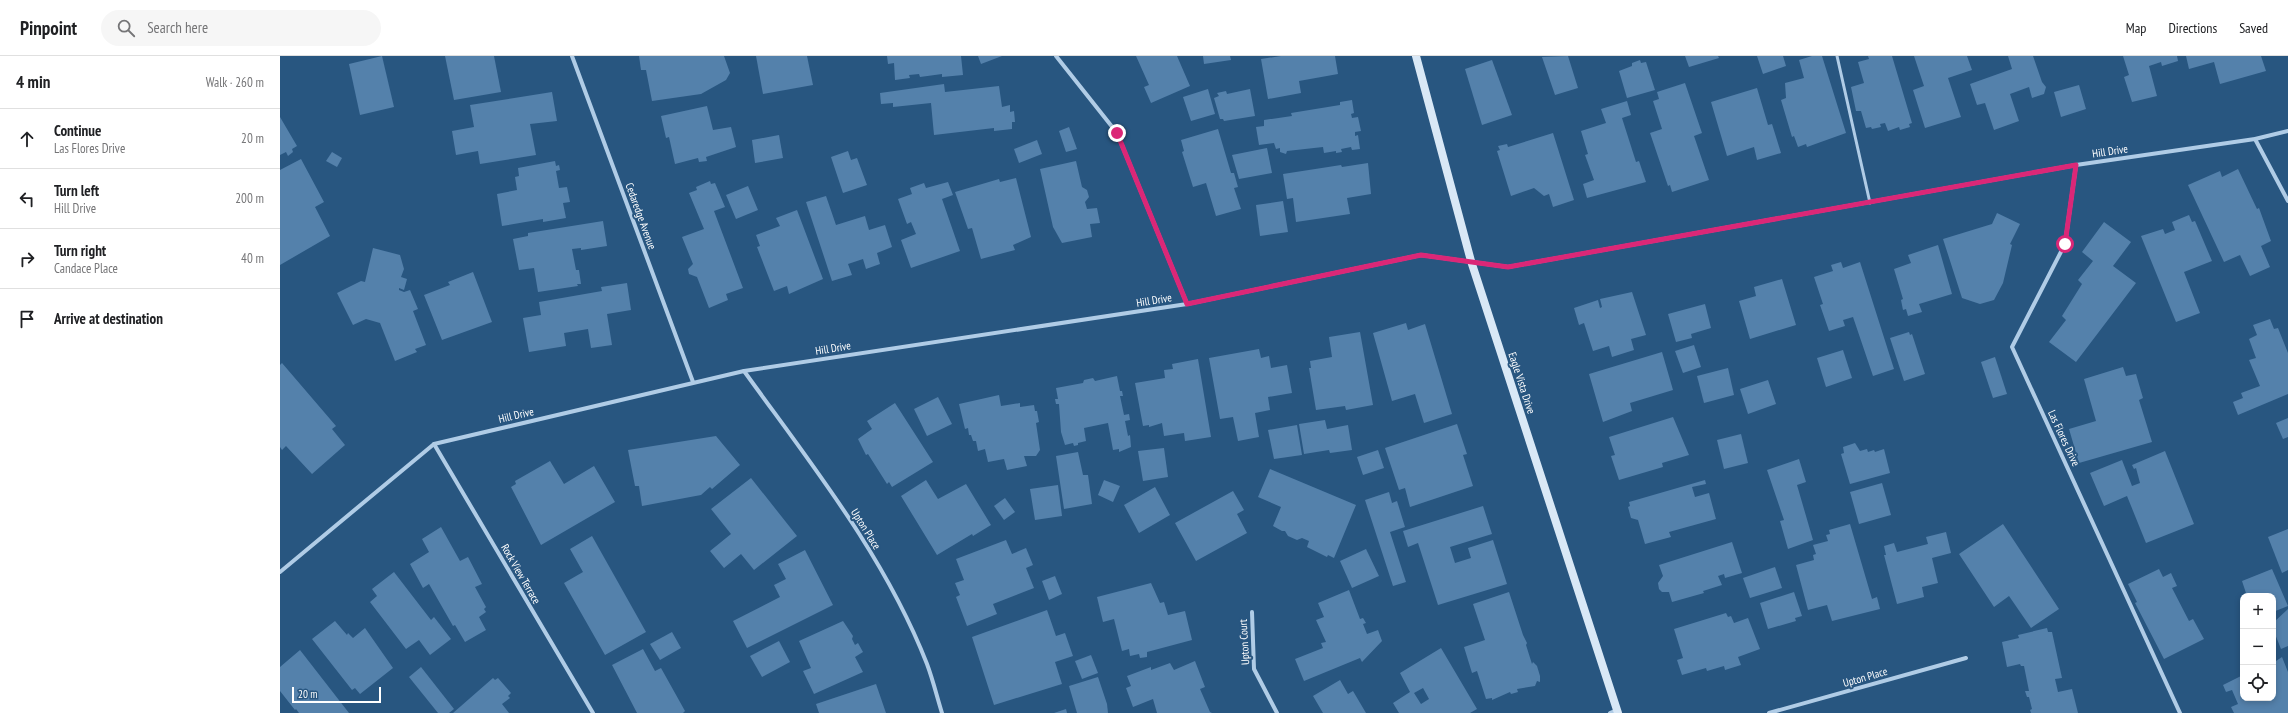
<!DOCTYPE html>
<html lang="en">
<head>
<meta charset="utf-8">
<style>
	body { margin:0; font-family:"PT Sans Narrow",sans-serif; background:#f6f6f6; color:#202124 }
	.controls { position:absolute; right:12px; bottom:12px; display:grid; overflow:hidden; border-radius:8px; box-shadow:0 2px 6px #0003 }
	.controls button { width:36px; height:36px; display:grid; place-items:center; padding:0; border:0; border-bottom:1px solid #e0e0e0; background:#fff; color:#202124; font:20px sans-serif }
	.scale { position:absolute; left:12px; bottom:10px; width:89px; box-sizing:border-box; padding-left:4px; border:2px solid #fff; border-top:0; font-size:11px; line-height:14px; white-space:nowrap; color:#fff; -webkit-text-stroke:3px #285680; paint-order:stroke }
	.stop { position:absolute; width:12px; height:12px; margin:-9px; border:3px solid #db2777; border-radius:50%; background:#fff }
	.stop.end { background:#db2777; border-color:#fff; box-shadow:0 1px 4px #0008 }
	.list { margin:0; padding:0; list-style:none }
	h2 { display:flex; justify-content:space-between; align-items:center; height:52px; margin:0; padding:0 16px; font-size:17px }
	h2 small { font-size:13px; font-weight:400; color:#757577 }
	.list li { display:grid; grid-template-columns:26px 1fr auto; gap:12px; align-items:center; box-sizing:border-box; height:60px; padding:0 16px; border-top:1px solid #e0e0e0 }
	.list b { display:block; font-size:15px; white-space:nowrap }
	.list p { margin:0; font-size:13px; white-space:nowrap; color:#757577 }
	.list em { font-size:13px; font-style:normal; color:#757577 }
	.icon { flex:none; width:22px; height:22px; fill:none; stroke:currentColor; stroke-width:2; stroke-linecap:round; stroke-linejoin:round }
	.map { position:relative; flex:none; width:2008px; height:657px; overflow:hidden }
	header { display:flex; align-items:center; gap:24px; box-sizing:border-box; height:56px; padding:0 20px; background:#fff; border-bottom:1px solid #e0e0e0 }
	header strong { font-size:19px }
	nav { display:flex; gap:22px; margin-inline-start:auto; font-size:14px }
	.search { width:280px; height:36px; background:#f6f6f6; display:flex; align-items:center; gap:10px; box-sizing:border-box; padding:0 14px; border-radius:22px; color:#757577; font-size:15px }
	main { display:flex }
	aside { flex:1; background:#fff }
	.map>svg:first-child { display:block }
</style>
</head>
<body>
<header>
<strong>Pinpoint</strong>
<div class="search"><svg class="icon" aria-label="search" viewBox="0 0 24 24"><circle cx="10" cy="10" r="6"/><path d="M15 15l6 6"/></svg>Search here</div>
<nav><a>Map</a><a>Directions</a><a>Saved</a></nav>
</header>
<main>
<aside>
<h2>4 min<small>Walk · 260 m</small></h2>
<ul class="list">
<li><svg class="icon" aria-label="ahead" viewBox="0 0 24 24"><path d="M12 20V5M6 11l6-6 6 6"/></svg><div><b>Continue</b><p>Las Flores Drive</p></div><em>20 m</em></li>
<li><svg class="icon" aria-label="left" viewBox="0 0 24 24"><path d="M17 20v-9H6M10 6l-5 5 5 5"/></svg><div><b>Turn left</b><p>Hill Drive</p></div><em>200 m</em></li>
<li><svg class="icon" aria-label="right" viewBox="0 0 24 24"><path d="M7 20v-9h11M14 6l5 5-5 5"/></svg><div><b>Turn right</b><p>Candace Place</p></div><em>40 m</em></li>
<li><svg class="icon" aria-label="arrive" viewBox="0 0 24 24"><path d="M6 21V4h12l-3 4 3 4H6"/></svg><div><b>Arrive at destination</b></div></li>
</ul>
</aside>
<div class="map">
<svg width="2008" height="657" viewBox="0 0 2008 657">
	<rect width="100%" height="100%" fill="#285680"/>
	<g fill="#5481ab" fill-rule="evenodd">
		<polygon points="102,0 114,51 80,59 69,8"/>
		<polygon points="165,0 214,0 221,36 174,44"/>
		<polygon points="359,0 444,0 450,17 446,24 421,38 372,45 366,14 361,14"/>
		<polygon points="476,0 527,0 533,29 483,38"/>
		<polygon points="607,0 681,0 683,19 662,21 662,18 640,21 639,18 629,19 630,22 615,24 614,7 608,8"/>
		<polygon points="698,0 722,0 701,8"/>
		<polygon points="856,0 897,0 910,30 871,47 864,31 869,29"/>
		<polygon points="923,0 950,0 951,4 924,8"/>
		<polygon points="1001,0 1055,0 1058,18 1019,25 1021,37 988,43 981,3"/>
		<polygon points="1288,0 1298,32 1275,39 1262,1"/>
		<polygon points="1405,0 1438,0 1439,2 1409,11"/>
		<polygon points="1477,0 1503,0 1506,10 1483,18"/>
		<polygon points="1532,0 1542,0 1566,77 1527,91 1526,88 1518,91 1514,80 1512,81 1501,44 1506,42 1505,27 1524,22 1519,4"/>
		<polygon points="1588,0 1612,0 1632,67 1629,68 1630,71 1620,74 1619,71 1608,75 1605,67 1600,68 1601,71 1592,73 1591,71 1586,72 1581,55 1576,55 1571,31 1584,27 1578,6 1589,3"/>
		<polygon points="1634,0 1687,0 1692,14 1668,22 1681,61 1645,72 1633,34 1644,30"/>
		<polygon points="1728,0 1753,0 1762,26 1766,31 1764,38 1752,42 1749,31 1730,38 1739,65 1714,74 1705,47 1697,49 1690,28 1732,13"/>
		<polygon points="1843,0 1897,0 1898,5 1882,10 1881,6 1869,10 1877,40 1852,46 1844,21 1849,19"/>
		<polygon points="1906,0 1981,0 1986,15 1940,28 1934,6 1909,13"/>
		<polygon points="1212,4 1232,59 1202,69 1185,13"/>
		<polygon points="1360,4 1361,7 1366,6 1375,34 1347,42 1339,15 1352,10 1352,7"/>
		<polygon points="1405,27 1422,77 1414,80 1429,124 1392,136 1390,129 1388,130 1370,77 1382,73 1373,45 1379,43 1377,36"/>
		<polygon points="664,28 665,36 719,30 722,51 730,49 730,56 734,55 735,66 732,66 732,73 714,75 714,72 654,79 651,47 613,51 613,47 601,48 600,37"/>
		<polygon points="1799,29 1806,53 1781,61 1774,36"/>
		<polygon points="1477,32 1488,69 1492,68 1501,97 1477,104 1474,91 1447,100 1431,46"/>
		<polygon points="928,33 935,58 911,65 903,41"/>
		<polygon points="970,33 975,60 944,65 943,63 940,63 934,42 939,40 937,37 946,35 947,38"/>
		<polygon points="272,36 277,65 250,68 256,99 200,108 198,95 176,99 172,75 194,71 190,49"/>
		<polygon points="1072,44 1074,57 1071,58 1072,62 1078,61 1081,75 1075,76 1075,80 1078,79 1080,93 1072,94 1071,91 1061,93 1062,96 1056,97 1056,95 1044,97 1043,91 1007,95 1006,98 1000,96 1000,92 996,93 994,87 979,89 976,71 984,70 984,64 1012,60 1011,57 1060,49 1060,46"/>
		<polygon points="1347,45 1351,59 1342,62 1356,106 1359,105 1366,126 1307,142 1303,128 1314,124 1305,99 1308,98 1301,75 1326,67 1321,53"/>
		<polygon points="427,50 433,74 451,71 456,91 426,101 427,105 419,106 418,102 395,108 389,81 386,82 381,60"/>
		<polygon points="0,61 17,90 12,93 13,96 8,100 6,96 0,99"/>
		<polygon points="789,71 797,93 786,96 779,75"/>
		<polygon points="938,73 951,117 954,117 958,131 954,132 961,153 936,160 926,127 913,131 902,96 904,95 901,84"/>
		<polygon points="1273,77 1294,144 1273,151 1269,138 1264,140 1254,132 1231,140 1217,95 1220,94 1218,90 1227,88 1228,91"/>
		<polygon points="499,79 503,102 475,107 472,84"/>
		<polygon points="757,84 762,98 739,107 734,93"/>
		<polygon points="987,92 992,117 959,123 952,99"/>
		<polygon points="568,95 571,104 577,102 587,129 563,137 551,101"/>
		<polygon points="52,96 62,102 57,111 46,105"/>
		<polygon points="21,103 44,146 35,151 50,180 0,209 0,114"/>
		<polygon points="275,105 276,110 279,109 280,114 276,115 279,132 287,131 290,146 283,147 286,162 263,166 263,163 222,170 217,138 237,134 235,121 239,120 238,112"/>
		<polygon points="796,105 802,131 807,134 809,141 805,146 807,153 817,152 820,167 810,168 812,181 782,187 773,171 760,113"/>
		<polygon points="1088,107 1091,138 1067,142 1070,158 1016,166 1013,142 1007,143 1003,118 1061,109 1062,111"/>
		<polygon points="1958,113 1977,153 1979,152 1991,185 1981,190 1990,211 1970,220 1960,199 1944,206 1908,129 1940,115 1942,121"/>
		<polygon points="736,122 751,181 733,189 735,194 701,203 692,172 688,173 675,136 719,123 720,126"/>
		<polygon points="430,125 431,128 435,127 445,151 434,155 463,232 446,238 448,244 429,252 417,221 409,218 408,213 413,208 402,181 424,173 409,137 417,134 416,131"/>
		<polygon points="668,126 673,139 662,143 680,195 631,212 621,184 636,178 631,166 627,168 618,143 632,138 630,132 644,127 646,132"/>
		<polygon points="468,130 478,154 456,163 446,139"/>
		<polygon points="546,140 556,169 585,160 589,174 605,169 612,191 597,197 600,208 586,213 583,203 568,208 572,219 552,225 526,146"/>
		<polygon points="1003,145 1008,176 980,180 976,149"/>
		<polygon points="517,154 543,223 509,238 507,230 494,235 477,191 480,190 476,179 500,170 496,162"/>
		<polygon points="1717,157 1740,168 1730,188 1732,189 1723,227 1714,244 1700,248 1682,242 1663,183 1712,168"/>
		<polygon points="1909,159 1912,166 1915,165 1932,205 1904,216 1920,257 1896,266 1861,180 1883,173 1885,178 1895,174 1892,166"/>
		<polygon points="323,165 327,190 301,194 301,192 292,193 296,214 299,214 301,228 297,228 298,230 258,236 254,212 239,214 233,183 248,180 248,177"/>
		<polygon points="1824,166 1851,186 1833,210 1856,227 1796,306 1769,286 1786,264 1782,260 1802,228 1798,224 1813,205 1802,196"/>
		<polygon points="1658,189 1672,238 1639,248 1642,256 1628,260 1626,253 1623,254 1621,244 1623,243 1614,213 1631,207 1628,199"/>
		<polygon points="93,192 120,199 124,213 121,221 127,223 124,234 119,232 119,234 124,236 130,234 138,253 133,255 146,289 135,293 137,296 115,305 100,267 86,263 73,269 57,237 81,225 85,226"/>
		<polygon points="1561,206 1563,212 1580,206 1614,313 1593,320 1573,261 1563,264 1565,270 1549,275 1540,249 1543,248 1534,221 1553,215 1551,209"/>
		<polygon points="193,216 212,266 162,284 144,239 170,229 168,226"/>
		<polygon points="1502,223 1516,269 1470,283 1459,245 1476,240 1474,231"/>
		<polygon points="347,227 351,254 327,258 332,289 311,292 308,273 284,277 286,290 249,296 243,262 261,259 259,246 322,235 321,231"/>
		<polygon points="1352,236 1366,279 1351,283 1354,294 1332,301 1329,290 1313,295 1304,267 1299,269 1294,252 1318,244 1320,252 1322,251 1320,243"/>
		<polygon points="1425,248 1431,272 1411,278 1412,282 1396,286 1388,258"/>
		<polygon points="1990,263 1994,273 1998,272 2008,297 2008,338 1958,359 1953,346 1963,342 1961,337 1980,330 1969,304 1976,302 1969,283 1977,279 1973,269"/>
		<polygon points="1126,267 1128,274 1145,268 1172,358 1144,367 1135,338 1112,345 1093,277"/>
		<polygon points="1080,276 1093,349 1066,354 1065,350 1036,354 1029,312 1031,312 1030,305 1052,301 1049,281"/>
		<polygon points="1629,276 1630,279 1632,278 1645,318 1624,325 1610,282"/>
		<polygon points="1414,289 1421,311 1403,317 1395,295"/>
		<polygon points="979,293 981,302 989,300 991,312 1007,309 1012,337 988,341 990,354 975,357 979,381 958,385 953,361 940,363 929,302"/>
		<polygon points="1563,294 1572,322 1546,331 1537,302"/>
		<polygon points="1382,296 1393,334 1350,347 1352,355 1323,366 1309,318"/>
		<polygon points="1715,301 1727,338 1713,342 1701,306"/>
		<polygon points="918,303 931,381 905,385 904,377 884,380 882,367 869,371 869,369 863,370 855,327 885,322 884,314 893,313 892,308"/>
		<polygon points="2,307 56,370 52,373 65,389 32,418 6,390 2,394 0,391 0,309"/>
		<polygon points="1843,311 1846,320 1856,318 1863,342 1859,344 1872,386 1799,407 1789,373 1816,365 1804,323"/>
		<polygon points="1448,312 1454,339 1424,347 1417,320"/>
		<polygon points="837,320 840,335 842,335 843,340 840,340 844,359 849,358 850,364 845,365 848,380 850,379 851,391 839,396 839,393 833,394 828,367 804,372 806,385 798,387 798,389 794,390 793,387 785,389 781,376 779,348 776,348 775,343 778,343 776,332 803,327 804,324 813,322 815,325"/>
		<polygon points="1488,324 1496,348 1468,358 1460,333"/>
		<polygon points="719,339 721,350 740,347 740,351 754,349 755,355 757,355 759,366 756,367 760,394 756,400 744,400 747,410 727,414 724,403 708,406 705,393 698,395 696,385 693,385 691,379 689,379 688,372 685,373 679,348"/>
		<polygon points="658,341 672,368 647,380 634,353"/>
		<polygon points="615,347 653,406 612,431 609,426 607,428 588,398 586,399 578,383 592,373 587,365"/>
		<polygon points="1393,361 1409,399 1382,407 1383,411 1339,424 1331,400 1335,399 1329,381"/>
		<polygon points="2008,362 2008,381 2003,383 1996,367"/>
		<polygon points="1045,364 1047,373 1068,369 1072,394 1050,397 1049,394 1024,398 1019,368"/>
		<polygon points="1177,368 1187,398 1183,399 1193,430 1130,451 1125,432 1119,434 1105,392"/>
		<polygon points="1017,369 1022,399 994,403 988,374"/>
		<polygon points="1461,378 1468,407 1444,413 1437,384"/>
		<polygon points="436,380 460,409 432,433 430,431 421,439 362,450 359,430 355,430 348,394"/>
		<polygon points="1575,387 1580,395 1587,393 1588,396 1594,394 1595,396 1604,393 1610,417 1570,428 1561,398 1564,397 1563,391"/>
		<polygon points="884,392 888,421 863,425 858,395"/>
		<polygon points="1098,394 1104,412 1083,419 1077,401"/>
		<polygon points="1885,395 1914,468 1866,487 1847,440 1824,450 1810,417 1842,404 1852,430 1860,427 1856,412 1854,413 1852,409"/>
		<polygon points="798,396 803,419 808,419 812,448 784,453 776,400"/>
		<polygon points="1519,403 1526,426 1517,429 1533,484 1508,493 1500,465 1504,464 1487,414"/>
		<polygon points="270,405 284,428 314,410 335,446 261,489 231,431 236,428 235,425"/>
		<polygon points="990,413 1076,449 1054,502 1048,499 1047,501 1027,491 1029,485 1022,482 1017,484 1008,480 1005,475 1002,475 993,470 1001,451 978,441"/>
		<polygon points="471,422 517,480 474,514 461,498 444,512 430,495 451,478 431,453"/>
		<polygon points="646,424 658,443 686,428 711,469 693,480 692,478 657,499 621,440"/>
		<polygon points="824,424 840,430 833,446 818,439"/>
		<polygon points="1425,424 1426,428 1412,431 1415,441 1429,437 1436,463 1389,476 1391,481 1365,488 1358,464 1351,462 1348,451 1350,450 1349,446"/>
		<polygon points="1602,427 1611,459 1579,468 1570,436"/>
		<polygon points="778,429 782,460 755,464 750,433"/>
		<polygon points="875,431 890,459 859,477 844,449"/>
		<polygon points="953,435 964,454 957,458 967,477 916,505 895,467"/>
		<polygon points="1109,436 1112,447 1117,445 1125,471 1110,476 1126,526 1113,530 1085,444"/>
		<polygon points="725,442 735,456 724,464 714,450"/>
		<polygon points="1203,450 1212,478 1170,491 1175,507 1191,502 1188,492 1213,484 1227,528 1158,549 1138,487 1128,491 1123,475"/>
		<polygon points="1570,468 1592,543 1597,541 1600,553 1552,565 1547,549 1528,554 1516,509 1534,504 1533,499 1536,498 1533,489 1548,485 1546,479 1550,478 1549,474"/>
		<polygon points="1723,468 1779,553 1751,572 1729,540 1714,551 1679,498"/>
		<polygon points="161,471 180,505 188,501 202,528 195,531 206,551 204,553 206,556 199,561 206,574 185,586 175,569 173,570 149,528 143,532 130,508 149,496 142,483"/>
		<polygon points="2008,473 2008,514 2002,517 1988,481"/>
		<polygon points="1666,476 1671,497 1652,502 1658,527 1642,531 1644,541 1617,548 1604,499 1606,499 1604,490 1614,487 1617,496 1648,488 1646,481"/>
		<polygon points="312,480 366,576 325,599 284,527 303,516 290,493"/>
		<polygon points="726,484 732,498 746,492 753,509 746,512 754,532 713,548 717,558 687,570 676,541 680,539 675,527 684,524 676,503"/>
		<polygon points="1452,486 1462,517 1445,522 1444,518 1438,520 1442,529 1423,535 1424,537 1392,546 1389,536 1382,536 1379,533 1378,527 1383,520 1379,509"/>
		<polygon points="1086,493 1099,520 1072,532 1060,505"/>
		<polygon points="525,494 553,549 467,592 453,565 500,541 494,529 506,523 498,508"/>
		<polygon points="1495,511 1502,532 1470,542 1463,522"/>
		<polygon points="1879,513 1883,521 1891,517 1897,530 1892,532 1909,565 1913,563 1924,583 1884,603 1855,547 1857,546 1848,528"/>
		<polygon points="1992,513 2008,550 1993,556 1993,540 1967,540 1962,525"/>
		<polygon points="114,516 151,564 154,561 171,583 150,599 139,584 126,593 90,546 97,540 92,533"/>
		<polygon points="775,520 782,538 769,544 762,525"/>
		<polygon points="871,527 880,547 884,546 888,559 905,555 912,584 867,596 867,601 860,602 859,598 850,600 849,593 842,595 834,563 823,566 817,541"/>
		<polygon points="1069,534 1080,563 1083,562 1086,567 1083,568 1087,578 1098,574 1102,585 1082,606 1080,602 1024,625 1015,603 1043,592 1041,587 1046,586 1036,564 1044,561 1038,547"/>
		<polygon points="1229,536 1243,579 1247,587 1246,589 1252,608 1253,606 1257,610 1260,620 1260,626 1257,625 1255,630 1237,633 1238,636 1231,638 1230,636 1212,644 1212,642 1206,643 1197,615 1192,617 1184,591 1205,584 1193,548"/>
		<polygon points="1514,536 1522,560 1515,562 1516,565 1488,573 1480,547"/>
		<polygon points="2008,553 2008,590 2001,593 1993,573 1993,567"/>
		<polygon points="767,554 776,580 785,577 793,600 775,606 782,628 714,649 692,581"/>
		<polygon points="1446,557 1448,561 1451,560 1454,567 1468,562 1480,593 1458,601 1461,609 1445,614 1444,610 1427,615 1426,612 1402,619 1397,604 1403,602 1394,573"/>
		<polygon points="55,565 67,579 68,577 73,582 85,572 113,612 80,638 75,632 72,634 32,583"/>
		<polygon points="563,565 573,580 572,583 575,589 578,587 583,596 575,601 583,616 534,638 523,615 531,612 519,585"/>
		<polygon points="1767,572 1768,576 1772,576 1782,622 1775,623 1778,636 1792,633 1798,657 1751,657 1750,654 1752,653 1749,641 1747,641 1745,635 1749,635 1744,610 1741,610 1740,608 1727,611 1722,586 1739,582 1738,579"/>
		<polygon points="392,576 401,592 380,604 370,588"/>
		<polygon points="499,585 510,606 482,621 470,600"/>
		<path d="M1161 592 1197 653 1190 657H1119L1113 647 1130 636 1120 617ZM1143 632 1149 643 1141 648 1134 637Z"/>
		<polygon points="363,593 375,615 381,612 405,655 403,657 357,657 332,609"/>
		<polygon points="20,594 69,657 19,657 16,653 15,654 0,635 0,611"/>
		<polygon points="811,599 818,617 802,623 795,605"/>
		<polygon points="2002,601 2008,616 2008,657 1954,657 1951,651 1958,648 1952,634 1946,636 1943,629 1963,619 1963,642 1993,642 1993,607"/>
		<polygon points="915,605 925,631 920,633 930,656 932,657 877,657 873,643 853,651 846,632 851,630 847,620 871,611 871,614 890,607 894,614"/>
		<polygon points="141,611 174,653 169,657 158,657 129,621"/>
		<polygon points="818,621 827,648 828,657 797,657 789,630"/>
		<polygon points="213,622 215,624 218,622 231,637 228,640 230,642 222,648 229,657 173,657"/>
		<polygon points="1060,624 1068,638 1073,635 1086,657 1043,657 1033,640"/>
		<polygon points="596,628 606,657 539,657 536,648"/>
		<polygon points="786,653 787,657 774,657"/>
	</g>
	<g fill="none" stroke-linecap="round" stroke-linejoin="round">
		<polyline stroke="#b0cce6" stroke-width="3" points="1557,0 1590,147"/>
		<g stroke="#b0cce6" stroke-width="4">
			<polyline points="292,0 413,326"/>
			<polyline points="776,0 837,77 907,248"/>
			<polyline points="1975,83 2008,145"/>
			<polyline points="1796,109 1785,188 1732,291 1900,657"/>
			<path d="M464 315C531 408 605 500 647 608 653 624 657 641 662 657"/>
			<polyline points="154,388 313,657"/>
			<polyline points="0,516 154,388 464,315 907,248 1141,199 1228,211 1796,109 1975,83 2008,75"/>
			<polyline points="972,556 974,613 997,657"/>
			<polyline points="1330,657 1337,654"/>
			<polyline points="1489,657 1686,602"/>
		</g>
		<polyline stroke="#d9e8f6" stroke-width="8" points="1136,0 1191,205 1338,657"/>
	</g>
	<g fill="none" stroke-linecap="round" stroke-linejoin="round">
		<polyline stroke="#db2777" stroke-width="5" points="837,77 907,248 1141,199 1228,211 1796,109 1785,188"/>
	</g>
	<g text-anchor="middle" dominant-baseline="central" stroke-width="4" stroke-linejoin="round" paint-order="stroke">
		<g font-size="11" fill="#fff" stroke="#285680">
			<text transform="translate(1830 95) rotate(-8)">Hill Drive</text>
			<text transform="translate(361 160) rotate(70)">Cedaredge Avenue</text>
			<text transform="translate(874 244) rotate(-9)">Hill Drive</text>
			<text transform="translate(553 292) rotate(-9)">Hill Drive</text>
			<text transform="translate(1242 327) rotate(72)">Eagle Vista Drive</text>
			<text transform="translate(236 359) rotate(-13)">Hill Drive</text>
			<text transform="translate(1784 382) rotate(65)">Las Flores Drive</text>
			<text transform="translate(586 473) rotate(58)">Upton Place</text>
			<text transform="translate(241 518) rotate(60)">Rock View Terrace</text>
			<text transform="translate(964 586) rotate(-93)">Upton Court</text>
			<text transform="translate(1585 621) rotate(-16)">Upton Place</text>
		</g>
	</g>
</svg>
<div class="controls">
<button>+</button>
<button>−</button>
<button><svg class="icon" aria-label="locate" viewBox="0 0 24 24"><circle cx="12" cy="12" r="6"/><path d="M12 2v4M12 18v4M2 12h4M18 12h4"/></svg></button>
</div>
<div class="scale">20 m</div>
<div class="stop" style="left:1785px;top:188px"></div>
<div class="stop end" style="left:837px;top:77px"></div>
</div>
</main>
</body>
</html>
